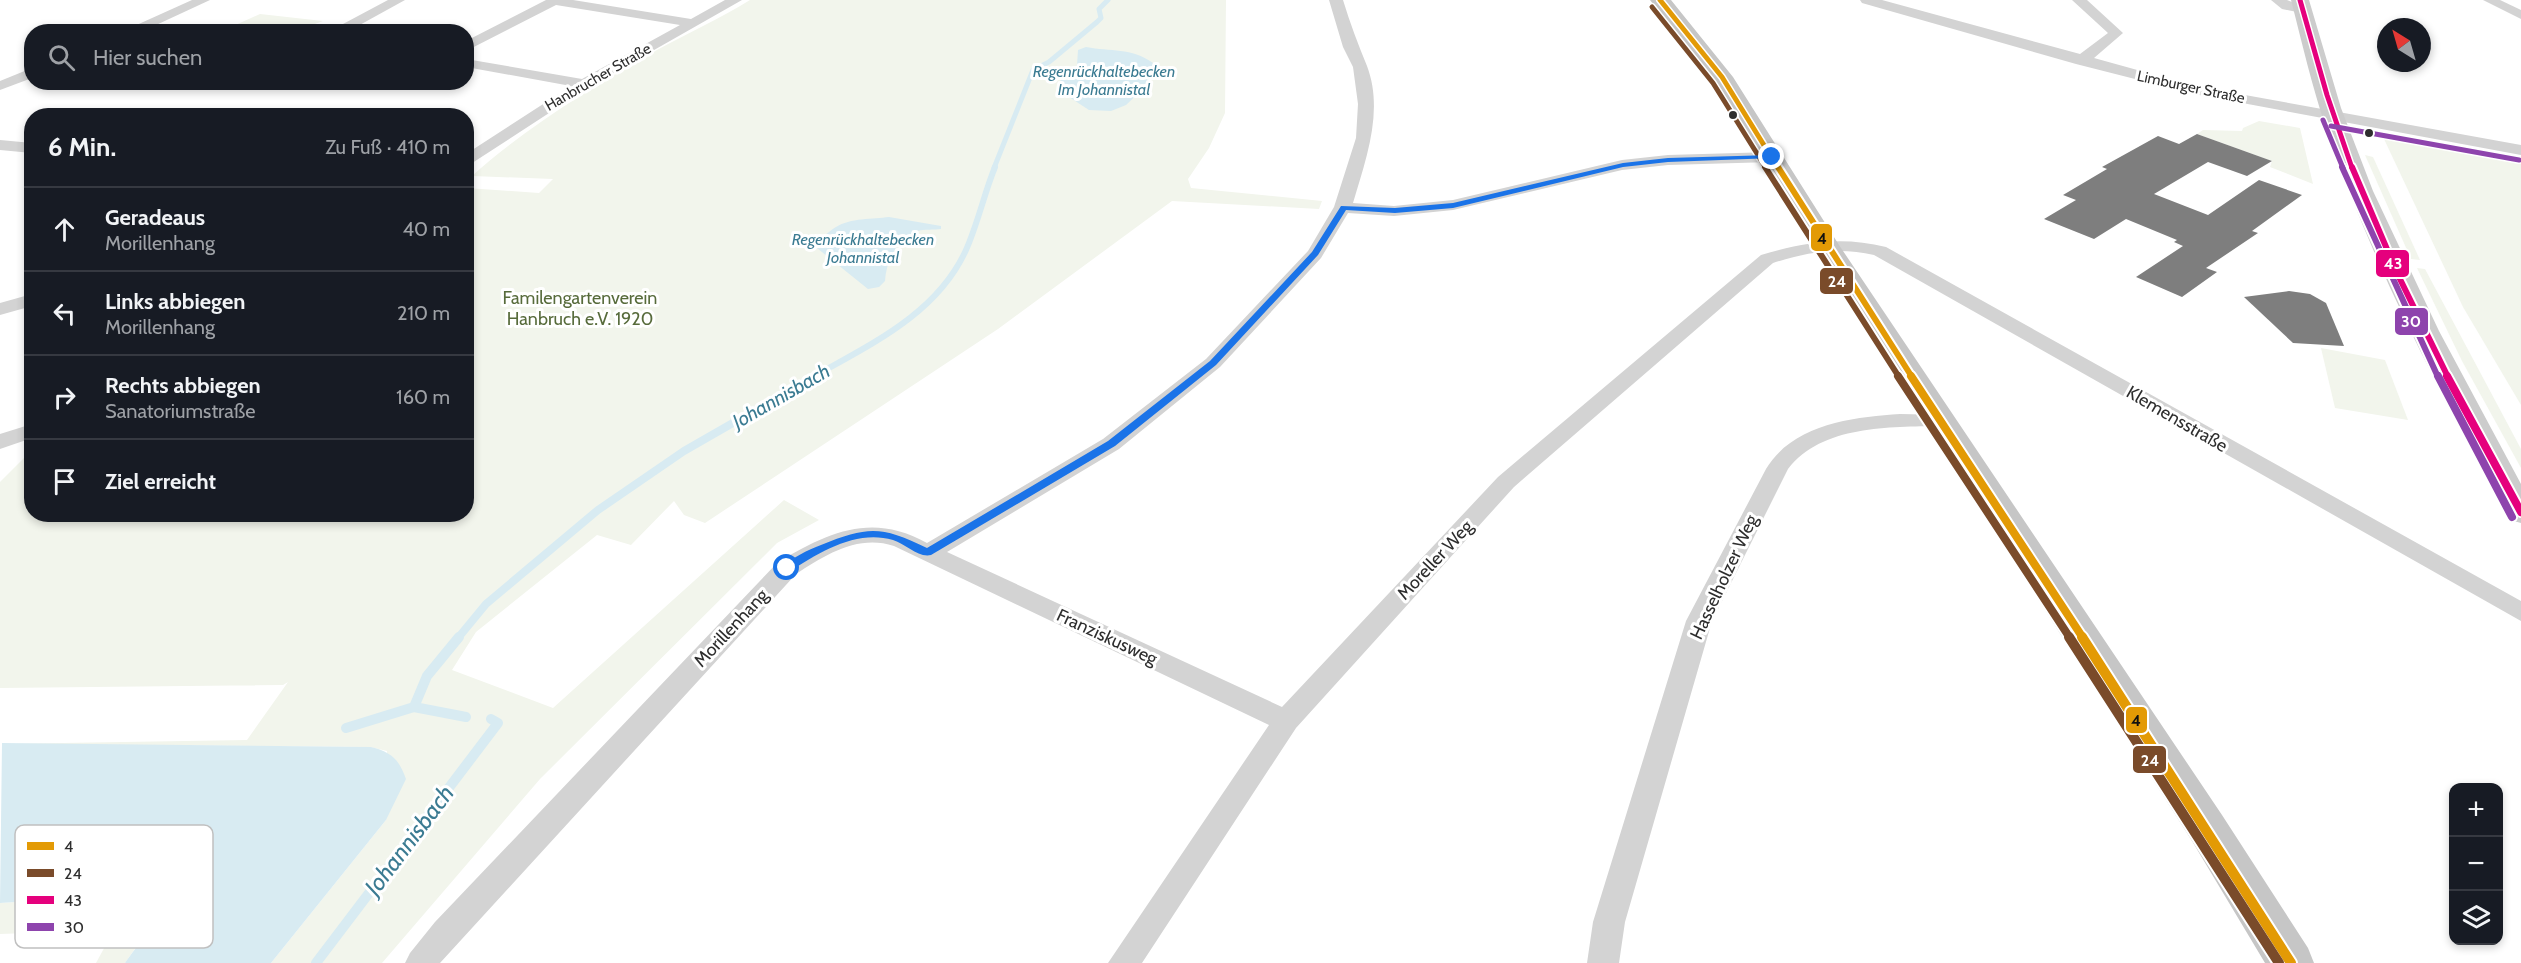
<!DOCTYPE html>
<html lang="de">
<head>
<meta charset="utf-8">
<style>
	body { margin:0; font-family:Cabin,sans-serif; background:#242831; color:#f1f3f6 }
	.controls { position:absolute; right:18px; bottom:18px; display:grid; overflow:hidden; border-radius:12px; box-shadow:0 3px 9px #0003 }
	.controls button { width:54px; height:54px; display:grid; place-items:center; padding:0; border:0; border-bottom:2px solid #363941; background:#171b24; color:#f1f3f6; font:30px sans-serif }
	.compass { position:absolute; left:2377px; top:18px; width:54px; height:54px; border-radius:50%; background:#171b24; box-shadow:0 3px 9px #0003; rotate:323deg }
	.stop { position:absolute; width:18px; height:18px; margin:-14px; border:4px solid #1a73e8; border-radius:50%; background:#fff }
	.stop.end { background:#1a73e8; border-color:#fff; box-shadow:0 2px 6px #0008 }
	.list { margin:0; padding:0; list-style:none }
	h2 { display:flex; justify-content:space-between; align-items:center; height:78px; margin:0; padding:0 24px; font-size:26px }
	h2 small { font-size:20px; font-weight:400; color:#9ea1a6 }
	.list li { display:grid; grid-template-columns:39px 1fr auto; gap:18px; align-items:center; box-sizing:border-box; height:84px; padding:0 24px; border-top:2px solid #363941 }
	.list b { display:block; font-size:22px; white-space:nowrap }
	.list p { margin:0; font-size:20px; white-space:nowrap; color:#9ea1a6 }
	.list em { font-size:20px; font-style:normal; color:#9ea1a6 }
	.icon { flex:none; width:33px; height:33px; fill:none; stroke:currentColor; stroke-width:2; stroke-linecap:round; stroke-linejoin:round }
	.map { position:relative; flex:none; width:2521px; height:963px; overflow:hidden }
	.search { position:absolute; background:#171b24; box-shadow:0 3px 9px #0003; left:24px; top:24px; width:450px; height:66px; display:flex; align-items:center; gap:15px; box-sizing:border-box; padding:0 21px; border-radius:24px; color:#9ea1a6; font-size:22px }
	.panel { position:absolute; background:#171b24; box-shadow:0 3px 9px #0003; left:24px; top:108px; width:450px; height:414px; border-radius:24px }
	.map>svg:first-child { display:block }
</style>
</head>
<body>
<div class="map">
<svg width="2521" height="963" viewBox="0 0 2521 963">
	<rect width="100%" height="100%" fill="#fff"/>
	<g fill="#f2f5ec">
		<path d="M750 0H1226L1225 113 1209 148 1188 179 1191 188 1322 201 1319 209 1172 201 998 329 705 523 684 515 674 501 631 545 597 535 476 632 452 670 553 708 784 500 819 520 777 543 540 779 382 963H271L386 820 387 751 370 747 0 744 247 740 288 682 283 685 0 688V482L31 451 32 514H466L467 188 539 193 553 179 472 176C528 126 592 87 657 50 688 33 719 19 750 0Z"/>
		<polygon points="260,14 323,21 296,31 222,31"/>
		<polygon points="2259,121 2300,128 2313,184 2270,167 2272,161 2197,134 2203,130 2242,131 2243,128"/>
		<polygon points="2384,139 2521,164 2521,405 2463,307"/>
		<polygon points="2365,155 2373,157 2420,260 2411,259"/>
		<polygon points="2417,268 2425,269 2521,449 2521,468 2462,361"/>
		<polygon points="2321,348 2385,360 2408,420 2335,408"/>
		<path d="M143 894 154 899C157 923 138 944 125 963H96L114 930 0 934V903Z"/>
	</g>
	<g fill="#d8ebf2">
		<path d="M1086 47C1111 52 1131 47 1153 63L1150 82 1126 105 1111 111 1089 110 1066 95 1060 81 1077 65 1078 50Z"/>
		<path d="M889 217 941 226V229C934 230 924 229 917 231 897 239 886 261 885 281L879 287 868 289 812 244C822 240 827 232 836 227 850 218 873 219 889 217Z"/>
		<path d="M2 743 371 747C391 752 399 759 406 779L386 820 271 963H125C138 944 158 923 154 899L143 894 0 903Z"/>
	</g>
	<g fill="none" stroke-linecap="round" stroke-linejoin="round">
		<polyline stroke="#d8ebf2" stroke-width="5" points="994,168 1033,70 1049,62 1097,22 1101,18 1099,9 1108,0"/>
		<path stroke="#d8ebf2" stroke-width="6" d="M813 377C871 344 937 314 966 250 978 223 984 194 995 167"/>
		<polyline stroke="#d8ebf2" stroke-width="8" points="458,638 486,604 598,510 684,451 815,376"/>
		<g stroke="#d8ebf2" stroke-width="10">
			<polyline points="459,637 427,676 414,707 466,717"/>
			<polyline points="346,728 414,707"/>
			<polyline points="316,963 498,723 491,719"/>
		</g>
	</g>
	<g fill="#7e7e7e">
		<polygon points="2197,134 2272,161 2247,176 2208,162 2154,194 2208,215 2259,180 2302,195 2252,231 2258,233 2206,268 2217,272 2182,297 2136,277 2183,246 2174,242 2177,240 2126,219 2094,239 2044,219 2076,200 2063,195 2107,169 2102,167 2158,136 2179,144"/>
		<polygon points="2289,291 2310,294 2326,303 2344,346 2293,343 2244,297"/>
	</g>
	<g fill="none" stroke-linecap="round" stroke-linejoin="round">
		<g fill="#d3d3d3" fill-rule="evenodd">
			<polygon points="192,0 210,0 141,32 121,32"/>
			<polygon points="388,0 405,0 347,32 328,32"/>
			<polygon points="546,0 573,0 691,19 725,0 742,0 589,87 466,167 466,154 571,86 466,67 466,59 582,79 680,25 556,5 466,51 466,41"/>
			<path d="M1329 0H1343C1350 23 1358 44 1367 66 1384 111 1366 159 1353 203L1394 206 1453 200 1622 160 1668 155 1772 152 1780 157 1772 162 1668 165 1622 170 1453 210 1394 216 1348 213 1321 258 1220 367 1119 449 947 552 1282 707 1498 477 1761 255C1804 242 1842 236 1886 247L2521 601V621L1874 255C1839 247 1807 252 1773 263L1514 487 1296 728 1142 963H1108L1269 725 894 546C858 534 825 555 796 574L440 963H405L410 953 435 922 778 562C829 532 872 512 927 543L1103 439 1206 359 1308 251 1334 207 1356 138 1358 104 1353 67 1343 47Z"/>
			<polygon points="1860,0 1882,0 2080,54 2108,33 2072,0 2087,0 2123,33 2094,58 2195,86 2521,145 2521,155 2194,94 2076,64 1862,3"/>
			<polygon points="2271,0 2287,0 2309,9 2302,13 2282,9"/>
			<polygon points="2483,0 2500,0 2521,10 2521,19"/>
			<polygon points="32,68 32,78 0,90 0,81"/>
			<polygon points="0,140 32,143 32,153 0,150"/>
			<polygon points="32,294 32,306 0,315 0,303"/>
			<path d="M1900 414 1948 415 1951 420 1948 425 1940 426C1890 427 1822 425 1788 469L1712 621 1625 922 1619 963H1587L1593 922 1686 621 1766 469C1793 424 1853 417 1900 414Z"/>
			<polygon points="32,424 32,438 0,449 0,434"/>
		</g>
		<path fill="#ccc" fill-rule="evenodd" d="M2291 0H2309L2341 108 2373 191 2439 331 2521 484V523L2510 520 2505 512C2437 388 2371 261 2326 128 2312 86 2302 43 2291 0Z"/>
		<polygon fill="#c6c6c6" fill-rule="evenodd" points="1650,0 1671,0 1733,77 1839,245 2222,815 2308,948 2314,963 2265,963 2192,841 1813,245 1712,79"/>
		<defs>
			<polyline id="bus-1-far3" points="1660,0 1722,77 1778,168"/>
			<polyline id="bus-1-far2" points="1778,167 1912,377"/>
			<polyline id="bus-1-far1" points="1911,376 2083,638"/>
			<polyline id="bus-1" points="2082,637 2291,963"/>
			<polyline id="bus-2-far3" points="1652,7 1713,83 1766,168"/>
			<polyline id="bus-2-far2" points="1765,167 1899,377"/>
			<polyline id="bus-2-far1" points="1898,376 2070,638"/>
			<polyline id="bus-2" points="2069,637 2279,963"/>
			<polyline id="bus-3-far2" points="2300,0 2327,95 2352,168"/>
			<polyline id="bus-3-far1" points="2352,167 2398,275 2448,377"/>
			<polyline id="bus-3" points="2447,376 2521,512"/>
			<g id="bus-4-far2">
				<polyline points="2323,120 2343,168"/>
				<polyline points="2331,126 2519,160"/>
			</g>
			<polyline id="bus-4-far1" points="2342,167 2438,377"/>
			<polyline id="bus-4" points="2438,376 2512,517"/>
		</defs>
		<use href="#bus-1-far3" stroke="#fff" stroke-width="8"/>
		<use href="#bus-1-far2" stroke="#fff" stroke-width="10"/>
		<use href="#bus-1-far1" stroke="#fff" stroke-width="12"/>
		<use href="#bus-1" stroke="#fff" stroke-width="14"/>
		<use href="#bus-2-far3" stroke="#fff" stroke-width="8"/>
		<use href="#bus-2-far2" stroke="#fff" stroke-width="10"/>
		<use href="#bus-2-far1" stroke="#fff" stroke-width="12"/>
		<use href="#bus-2" stroke="#fff" stroke-width="14"/>
		<use href="#bus-3-far2" stroke="#fff" stroke-width="8"/>
		<use href="#bus-3-far1" stroke="#fff" stroke-width="10"/>
		<use href="#bus-3" stroke="#fff" stroke-width="12"/>
		<use href="#bus-4-far2" stroke="#fff" stroke-width="8"/>
		<use href="#bus-4-far1" stroke="#fff" stroke-width="10"/>
		<use href="#bus-4" stroke="#fff" stroke-width="12"/>
		<use href="#bus-1-far3" stroke="#e39a05" stroke-width="5"/>
		<use href="#bus-1-far2" stroke="#e39a05" stroke-width="6"/>
		<use href="#bus-1-far1" stroke="#e39a05" stroke-width="8"/>
		<use href="#bus-1" stroke="#e39a05" stroke-width="10"/>
		<use href="#bus-2-far3" stroke="#7a4b2a" stroke-width="5"/>
		<use href="#bus-2-far2" stroke="#7a4b2a" stroke-width="6"/>
		<use href="#bus-2-far1" stroke="#7a4b2a" stroke-width="8"/>
		<use href="#bus-2" stroke="#7a4b2a" stroke-width="10"/>
		<use href="#bus-3-far2" stroke="#e5007d" stroke-width="5"/>
		<use href="#bus-3-far1" stroke="#e5007d" stroke-width="6"/>
		<use href="#bus-3" stroke="#e5007d" stroke-width="8"/>
		<use href="#bus-4-far2" stroke="#8e44ad" stroke-width="5"/>
		<use href="#bus-4-far1" stroke="#8e44ad" stroke-width="6"/>
		<use href="#bus-4" stroke="#8e44ad" stroke-width="8"/>
	</g>
	<path fill="#1a73e8" d="M1772 155 1774 158 1668 162 1623 167 1453 208 1395 213 1346 210 1318 255 1216 365 1115 446 931 555C918 558 906 544 893 540 857 529 820 552 790 571L781 568C791 558 808 550 821 545 869 526 881 526 927 548L1108 441 1210 361 1312 252 1341 206 1395 208 1453 203 1623 163 1668 158Z"/>
	<g fill="#2e2e2e" stroke="#fff" stroke-width="2">
		<circle cx="1733" cy="115" r="5"/>
		<circle cx="2369" cy="133" r="5"/>
	</g>
	<g text-anchor="middle" dominant-baseline="central" stroke-width="6" stroke-linejoin="round" paint-order="stroke">
		<g font-size="15" fill="#2e2e2e" stroke="#fff">
			<text transform="translate(598 77) rotate(-30)">Hanbrucher Straße</text>
			<text transform="translate(2191 87) rotate(12)">Limburger Straße</text>
		</g>
		<g font-size="16" font-style="italic" fill="#3b7b92" stroke="#fff">
			<text x="1104" y="71">Regenrückhaltebecken<tspan x="1104" dy="18">Im Johannistal</tspan></text>
			<text x="863" y="239">Regenrückhaltebecken<tspan x="863" dy="18">Johannistal</tspan></text>
		</g>
		<g font-size="18" fill="#576b3b" stroke="#fff">
			<text x="580" y="298">Familengartenverein<tspan x="580" dy="21">Hanbruch e.V. 1920</tspan></text>
		</g>
		<g font-size="18" fill="#2e2e2e" stroke="#fff">
			<text transform="translate(2177 419) rotate(30)">Klemensstraße</text>
			<text transform="translate(1435 560) rotate(-47)">Moreller Weg</text>
			<text transform="translate(1724 577) rotate(-65)">Hasselholzer Weg</text>
			<text transform="translate(731 628) rotate(-47)">Morillenhang</text>
			<text transform="translate(1107 637) rotate(25)">Franziskusweg</text>
		</g>
		<g font-size="20" font-style="italic" fill="#3b7b92" stroke="#fff">
			<text transform="translate(781 396) rotate(-30)">Johannisbach</text>
		</g>
		<g font-size="24" font-style="italic" fill="#3b7b92" stroke="#fff">
			<text transform="translate(409 840) rotate(-53)">Johannisbach</text>
		</g>
	</g>
	<rect x="15" y="825" width="198" height="123" rx="9" fill="#fff" stroke="#c0c0c0" stroke-width="1.5"/>
	<rect x="27" y="842" width="27" height="8" fill="#e39a05"/>
	<rect x="27" y="869" width="27" height="8" fill="#7a4b2a"/>
	<rect x="27" y="896" width="27" height="8" fill="#e5007d"/>
	<rect x="27" y="923" width="27" height="8" fill="#8e44ad"/>
	<g font-size="16" fill="#2e2e2e">
		<text x="64" y="852">4</text>
		<text x="64" y="879">24</text>
		<text x="64" y="906">43</text>
		<text x="64" y="933">30</text>
	</g>
	<g stroke="#fff" stroke-width="2">
		<rect x="1810" y="223" width="23" height="29" rx="6" fill="#e39a05"/>
		<rect x="2375" y="249" width="35" height="29" rx="6" fill="#e5007d"/>
		<rect x="1819" y="267" width="35" height="28" rx="6" fill="#7a4b2a"/>
		<rect x="2394" y="307" width="35" height="29" rx="6" fill="#8e44ad"/>
		<rect x="2125" y="706" width="23" height="28" rx="6" fill="#e39a05"/>
		<rect x="2132" y="745" width="35" height="29" rx="6" fill="#7a4b2a"/>
	</g>
	<g font-size="16" text-anchor="middle" font-weight="bold" fill="#fff">
		<text x="2393" y="269">43</text>
		<text x="1837" y="287">24</text>
		<text x="2411" y="327">30</text>
		<text x="2150" y="766">24</text>
	</g>
	<g font-size="16" text-anchor="middle" font-weight="bold" fill="#111">
		<text x="1822" y="244">4</text>
		<text x="2136" y="726">4</text>
	</g>
</svg>
<div class="controls">
<button>+</button>
<button>−</button>
<button><svg class="icon" aria-label="layers" viewBox="0 0 24 24"><path d="M12 4l9 5-9 5-9-5zM3 14l9 5 9-5"/></svg></button>
</div>
<svg class="compass" viewBox="-18 -18 36 36"><path d="M0-13l5 13h-10z" fill="#e53935"/><path d="M0 13l5-13h-10z" fill="#9ea1a6"/></svg>
<div class="stop" style="left:787px;top:568px"></div>
<div class="stop end" style="left:1772px;top:157px"></div>
<div class="search"><svg class="icon" aria-label="search" viewBox="0 0 24 24"><circle cx="10" cy="10" r="6"/><path d="M15 15l6 6"/></svg>Hier suchen</div>
<section class="panel">
<h2>6 Min.<small>Zu Fuß · 410 m</small></h2>
<ul class="list">
<li><svg class="icon" aria-label="ahead" viewBox="0 0 24 24"><path d="M12 20V5M6 11l6-6 6 6"/></svg><div><b>Geradeaus</b><p>Morillenhang</p></div><em>40 m</em></li>
<li><svg class="icon" aria-label="left" viewBox="0 0 24 24"><path d="M17 20v-9H6M10 6l-5 5 5 5"/></svg><div><b>Links abbiegen</b><p>Morillenhang</p></div><em>210 m</em></li>
<li><svg class="icon" aria-label="right" viewBox="0 0 24 24"><path d="M7 20v-9h11M14 6l5 5-5 5"/></svg><div><b>Rechts abbiegen</b><p>Sanatoriumstraße</p></div><em>160 m</em></li>
<li><svg class="icon" aria-label="arrive" viewBox="0 0 24 24"><path d="M6 21V4h12l-3 4 3 4H6"/></svg><div><b>Ziel erreicht</b></div></li>
</ul>
</section>
</div>
</body>
</html>
